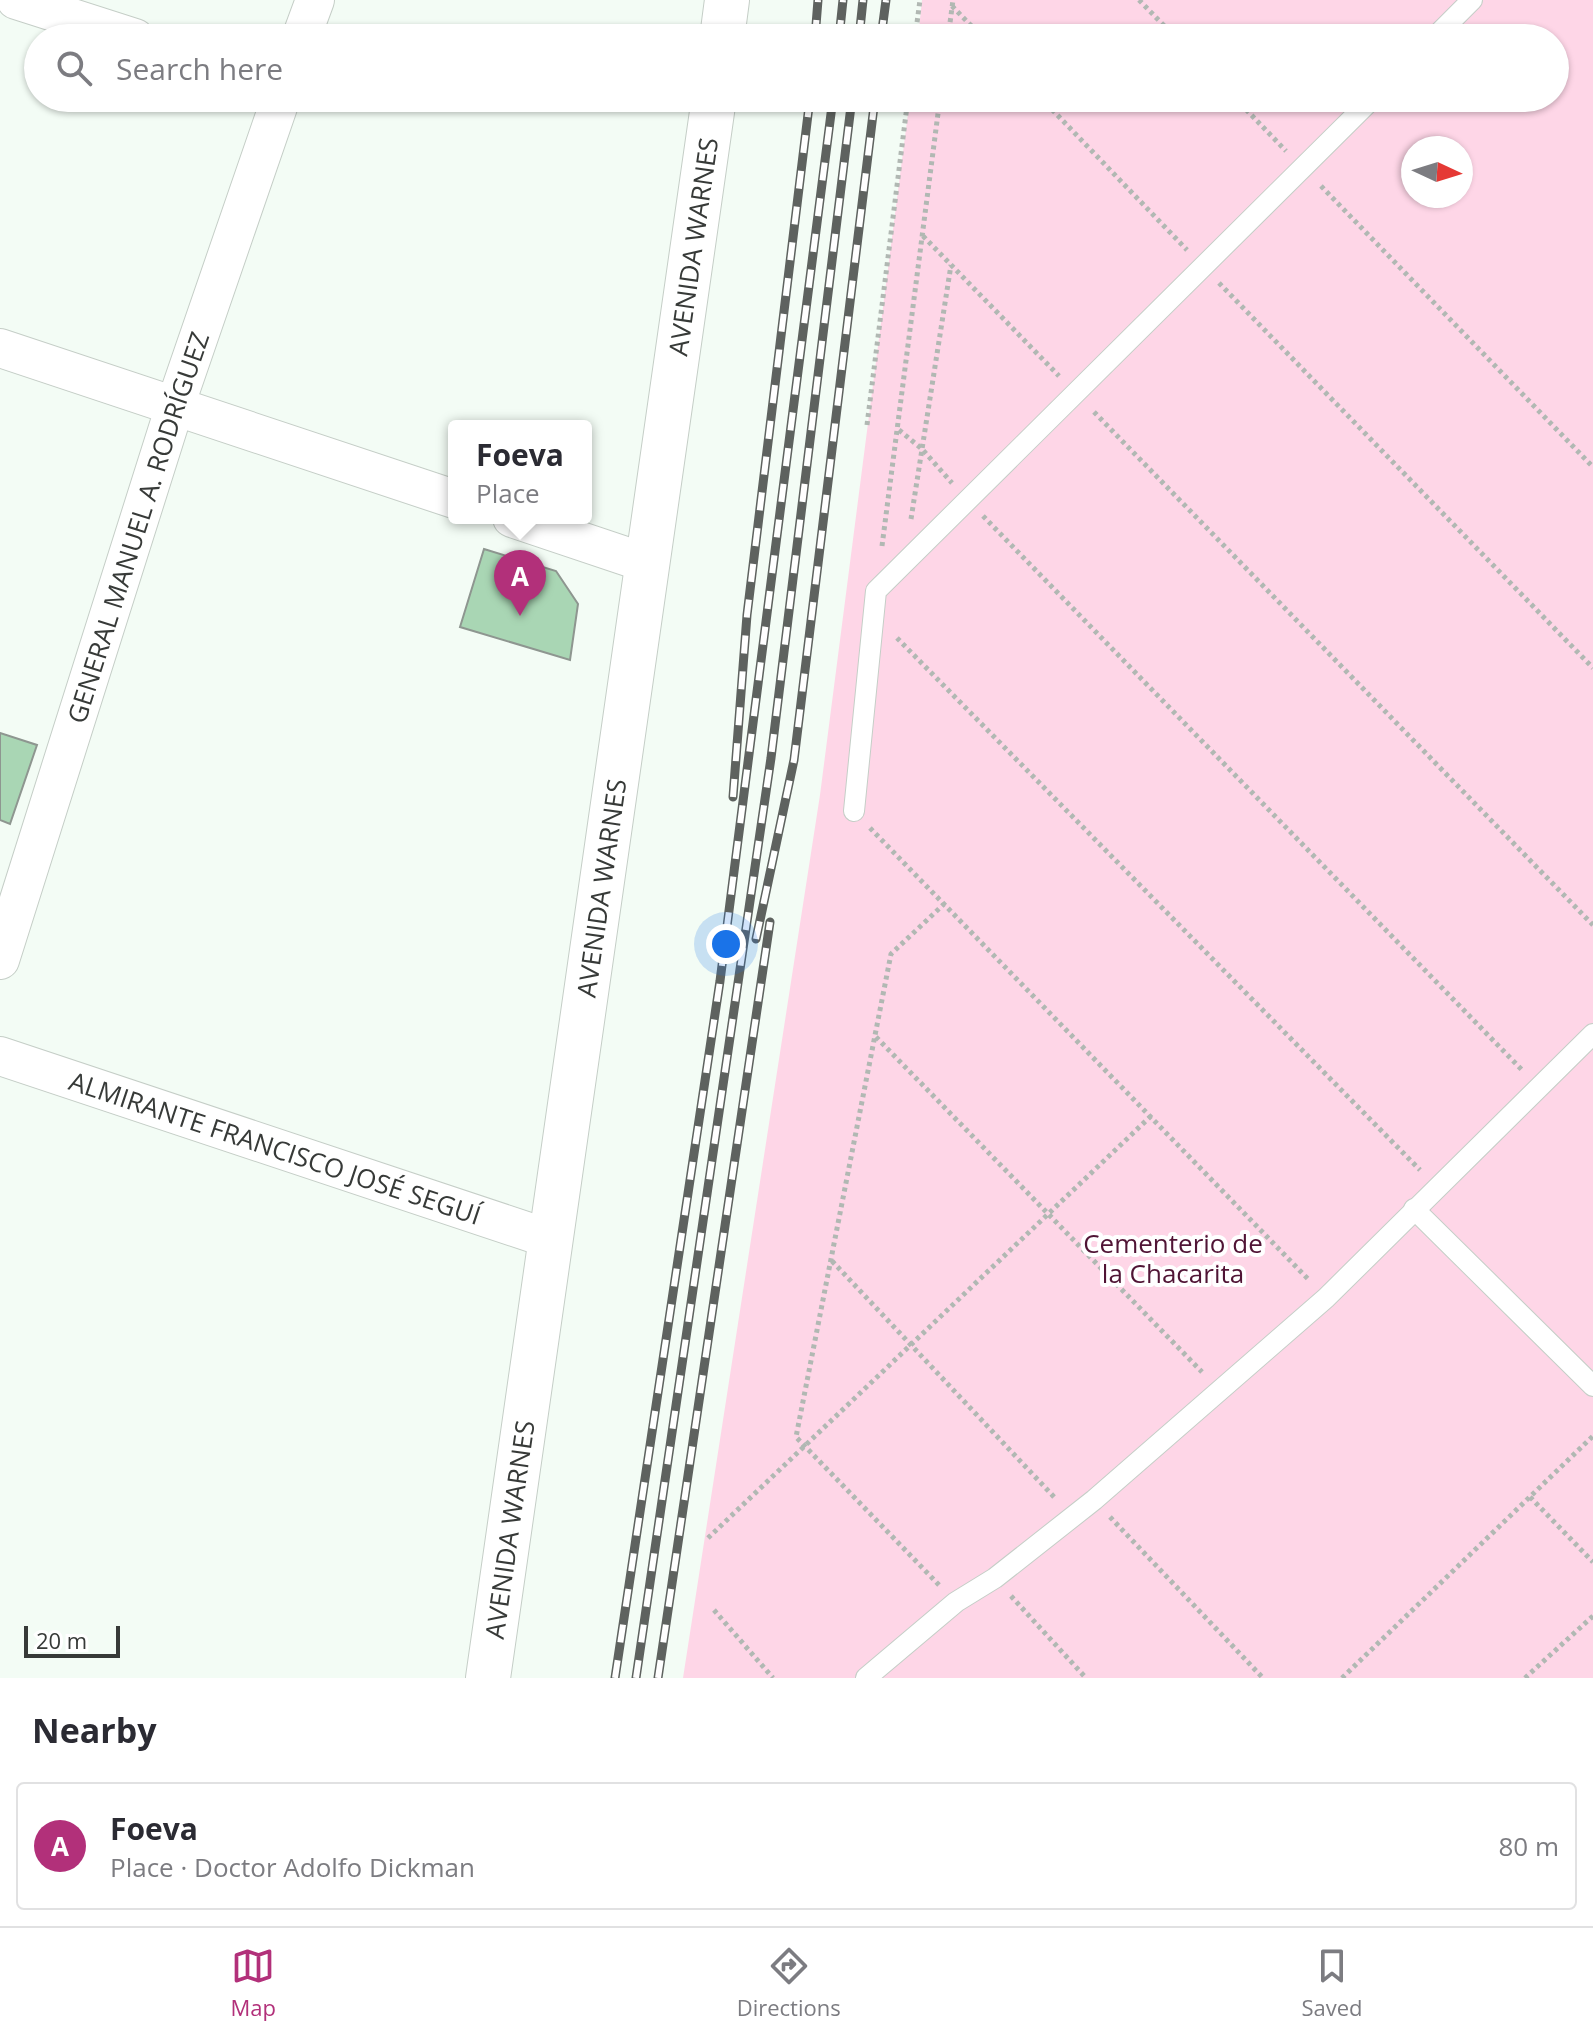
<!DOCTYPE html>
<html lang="en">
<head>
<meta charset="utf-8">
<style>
	body { margin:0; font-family:"Open Sans",sans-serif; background:#f2f2f3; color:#2b2b33 }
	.compass { position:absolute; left:1401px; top:136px; width:72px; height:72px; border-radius:50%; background:#fff; box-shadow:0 2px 6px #0004; rotate:94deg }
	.scale { position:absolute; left:24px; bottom:20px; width:96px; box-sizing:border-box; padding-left:8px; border:4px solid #373a38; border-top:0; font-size:22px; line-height:28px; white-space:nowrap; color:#373a38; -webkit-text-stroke:6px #fff; paint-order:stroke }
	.you { position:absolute; left:726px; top:944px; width:28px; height:28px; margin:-20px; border:6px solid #fff; border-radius:50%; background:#1a73e8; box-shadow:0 0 0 12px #1a73e833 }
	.badge { display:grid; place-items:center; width:52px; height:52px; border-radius:50%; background:#b2307a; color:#fff; font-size:26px; font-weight:700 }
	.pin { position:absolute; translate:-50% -66px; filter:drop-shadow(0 2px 4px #0008) }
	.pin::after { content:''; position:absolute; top:42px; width:28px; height:24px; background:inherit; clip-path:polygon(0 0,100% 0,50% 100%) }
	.popup { position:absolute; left:448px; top:420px; width:144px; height:104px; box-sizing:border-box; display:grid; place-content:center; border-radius:8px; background:#fff; filter:drop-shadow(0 2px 6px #0005); font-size:26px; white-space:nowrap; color:#7c7c81 }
	.popup b { font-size:30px; color:#2b2b33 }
	.popup::after { content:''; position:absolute; left:50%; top:100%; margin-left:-16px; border:16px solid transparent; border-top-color:#fff }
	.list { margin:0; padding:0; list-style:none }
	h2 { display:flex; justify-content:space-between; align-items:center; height:104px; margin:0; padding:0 32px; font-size:34px }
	h2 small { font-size:26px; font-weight:400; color:#7c7c81 }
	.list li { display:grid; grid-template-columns:52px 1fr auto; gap:24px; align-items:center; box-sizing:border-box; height:128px; margin:0 16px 16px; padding:0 16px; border:2px solid #e1e1e2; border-radius:8px }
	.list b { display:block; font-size:30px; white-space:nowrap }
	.list p { margin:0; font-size:26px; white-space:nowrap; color:#7c7c81 }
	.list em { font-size:26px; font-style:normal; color:#7c7c81 }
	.icon { flex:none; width:44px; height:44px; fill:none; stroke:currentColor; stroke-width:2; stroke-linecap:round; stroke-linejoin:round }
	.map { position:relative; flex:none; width:1593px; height:1678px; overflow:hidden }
	.search { position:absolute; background:#fff; box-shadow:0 2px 6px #0004; left:24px; right:24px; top:24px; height:88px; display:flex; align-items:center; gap:20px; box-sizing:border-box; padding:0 28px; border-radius:44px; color:#7c7c81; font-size:30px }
	.sheet { height:248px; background:#fff }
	nav { display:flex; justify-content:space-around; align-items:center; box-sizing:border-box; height:112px; border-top:2px solid #e1e1e2; background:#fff; font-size:22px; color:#7c7c81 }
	nav a { display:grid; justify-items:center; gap:4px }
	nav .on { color:#b2307a }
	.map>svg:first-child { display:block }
</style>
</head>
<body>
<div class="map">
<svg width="1593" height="1678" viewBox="0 0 1593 1678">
	<rect width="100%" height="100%" fill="#f3fcf5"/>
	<path fill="#fed6e7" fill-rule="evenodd" d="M922 0H1593V1678H683L820 795 910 98H1555V38H918ZM1413 148H1461V196H1413Z"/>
	<g fill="#a9d6b4" stroke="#8e9690" stroke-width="2">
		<polygon points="484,549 556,571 578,604 570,660 460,627"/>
		<polygon points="0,733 37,745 10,824 0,820"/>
	</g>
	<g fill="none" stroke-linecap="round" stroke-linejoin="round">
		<defs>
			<g id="lane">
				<polyline points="1434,38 1472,0"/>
				<polyline points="854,811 876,591 1373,98"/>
				<polyline points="1414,1209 1593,1386"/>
				<polyline points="866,1678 956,1602 995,1578 1094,1500 1326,1298 1593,1034"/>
			</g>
			<g id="street">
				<polyline points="16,0 135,38"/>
				<polyline points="301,38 315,0"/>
				<polyline points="0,348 454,499"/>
				<polyline points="512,518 649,564"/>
				<path id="s1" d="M0 960 175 406 281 98"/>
				<path id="s2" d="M0 1056 550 1239"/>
			</g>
			<g id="secondary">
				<polyline points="722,38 727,0"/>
				<path id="s3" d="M488 1678 714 98"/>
			</g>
		</defs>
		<use href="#lane" stroke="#c5cec7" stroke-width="22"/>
		<use href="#street" stroke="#c5cec7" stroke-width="40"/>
		<use href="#secondary" stroke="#c5cec7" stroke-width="46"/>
		<g stroke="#b1b8b3" stroke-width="5" stroke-dasharray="4 4" stroke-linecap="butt">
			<polyline points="1139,0 1176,38"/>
			<polyline points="952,6 983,38"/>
			<polyline points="915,38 920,0"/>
			<polyline points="948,38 953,0"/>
			<polyline points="1041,98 1187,250"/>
			<polyline points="1235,98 1286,151"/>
			<polyline points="1321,186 1593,467"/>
			<polyline points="923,236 1059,376"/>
			<polyline points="1219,283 1593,668"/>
			<polyline points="1094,412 1593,925"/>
			<polyline points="867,425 908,98"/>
			<polyline points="899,430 922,449 952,483"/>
			<polyline points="983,516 1523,1071"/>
			<polyline points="911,519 951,265"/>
			<polyline points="882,546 940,98"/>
			<polyline points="897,638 1420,1170"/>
			<polyline points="870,828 1309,1280"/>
			<polyline points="876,1037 1202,1372"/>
			<polyline points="832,1261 1055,1498"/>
			<polyline points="1530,1497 1593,1562"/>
			<polyline points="1110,1517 1263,1678"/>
			<polyline points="708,1538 1151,1116"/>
			<polyline points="939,1585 796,1437 891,954 944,904"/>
			<polyline points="1011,1596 1086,1678"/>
			<polyline points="714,1610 773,1678"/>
			<polyline points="1342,1678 1593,1436"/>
			<polyline points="1525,1678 1593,1616"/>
		</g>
		<use href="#lane" stroke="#fff" stroke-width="20"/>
		<use href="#street" stroke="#fff" stroke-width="38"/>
		<use href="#secondary" stroke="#fff" stroke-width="44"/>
		<defs>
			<g id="rail">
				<polyline points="815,38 818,0"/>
				<polyline points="839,38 843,0"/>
				<polyline points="859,38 863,0"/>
				<polyline points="881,38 886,0"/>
				<polyline points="733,797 747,615 810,98"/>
				<polyline points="756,939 794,760 875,98"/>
				<polyline points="615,1678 720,981 833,98"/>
				<polyline points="636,1678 771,758 852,98"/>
				<polyline points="658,1678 770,922"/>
			</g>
		</defs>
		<use href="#rail" stroke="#5e625f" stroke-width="9"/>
		<use href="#rail" stroke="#fff" stroke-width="6" stroke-dasharray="18" stroke-linecap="butt"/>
	</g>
	<g text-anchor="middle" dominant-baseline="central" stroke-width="8" stroke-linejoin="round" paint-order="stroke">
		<g font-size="26" fill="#373a38" stroke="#fff">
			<text stroke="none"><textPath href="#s3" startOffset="1446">AVENIDA WARNES</textPath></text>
			<text stroke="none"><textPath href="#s1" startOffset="454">GENERAL MANUEL A. RODRÍGUEZ</textPath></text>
			<text stroke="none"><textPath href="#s3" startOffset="798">AVENIDA WARNES</textPath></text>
			<text stroke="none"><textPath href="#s2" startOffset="290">ALMIRANTE FRANCISCO JOSÉ SEGUÍ</textPath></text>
			<text stroke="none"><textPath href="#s3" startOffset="150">AVENIDA WARNES</textPath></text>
		</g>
		<g font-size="26" fill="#501435" stroke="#fff">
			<text x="1173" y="1243">Cementerio de<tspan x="1173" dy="30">la Chacarita</tspan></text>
		</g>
	</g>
</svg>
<svg class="compass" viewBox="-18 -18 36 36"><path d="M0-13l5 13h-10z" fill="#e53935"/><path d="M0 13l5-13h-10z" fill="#7c7c81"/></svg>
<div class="scale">20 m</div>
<div class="you"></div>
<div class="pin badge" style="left:520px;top:616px">A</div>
<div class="popup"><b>Foeva</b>Place</div>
<div class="search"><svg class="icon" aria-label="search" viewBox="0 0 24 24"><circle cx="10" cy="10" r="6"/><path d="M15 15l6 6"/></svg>Search here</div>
</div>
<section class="sheet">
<h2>Nearby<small></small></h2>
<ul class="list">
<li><span class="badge">A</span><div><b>Foeva</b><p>Place · Doctor Adolfo Dickman</p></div><em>80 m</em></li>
</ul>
</section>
<nav>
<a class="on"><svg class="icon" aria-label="map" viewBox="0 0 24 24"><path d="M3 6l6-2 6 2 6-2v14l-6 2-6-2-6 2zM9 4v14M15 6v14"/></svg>Map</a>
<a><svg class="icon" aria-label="directions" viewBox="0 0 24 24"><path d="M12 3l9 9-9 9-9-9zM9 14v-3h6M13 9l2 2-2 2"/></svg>Directions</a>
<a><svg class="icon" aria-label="saved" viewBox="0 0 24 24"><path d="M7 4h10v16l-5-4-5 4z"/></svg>Saved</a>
</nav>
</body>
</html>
